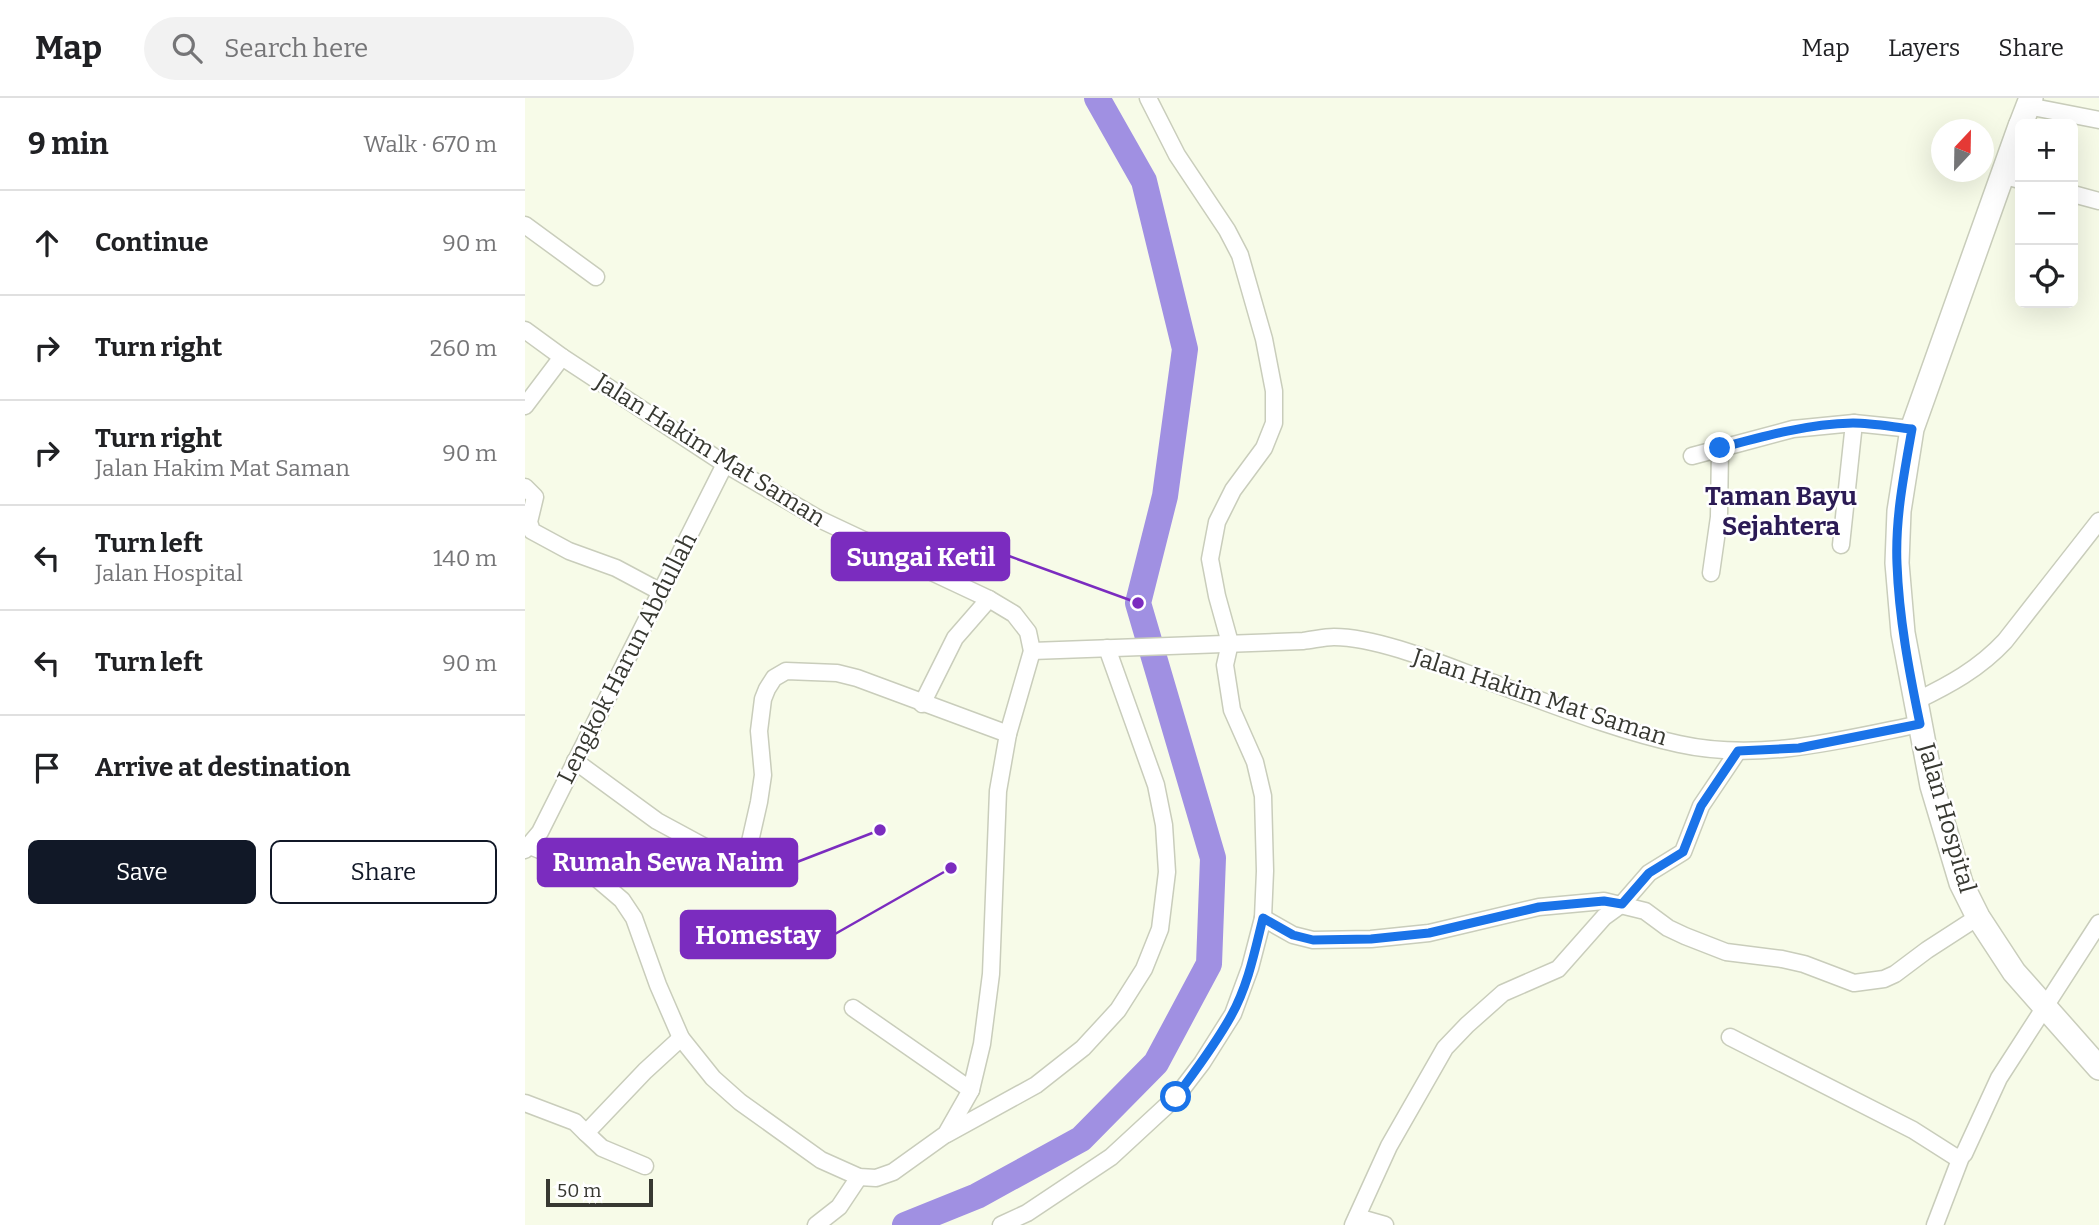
<!DOCTYPE html>
<html lang="en">
<head>
<meta charset="utf-8">
<style>
	body { margin:0; font-family:Bitter,serif; background:#f2f2f2; color:#202124 }
	.controls { position:absolute; right:21px; top:21px; display:grid; overflow:hidden; border-radius:10px; box-shadow:0 7px 28px #0002 }
	.controls button { width:63px; height:63px; display:grid; place-items:center; padding:0; border:0; border-bottom:2px solid #e0e0e0; background:#fff; color:#202124; font:35px sans-serif }
	.compass { position:absolute; left:1406px; top:21px; width:63px; height:63px; border-radius:50%; background:#fff; box-shadow:0 7px 28px #0002; rotate:22deg }
	.scale { position:absolute; left:21px; bottom:18px; width:107px; box-sizing:border-box; padding-left:7px; border:4px solid #373831; border-top:0; font-size:19px; line-height:24px; white-space:nowrap; color:#373831; -webkit-text-stroke:5px #fff; paint-order:stroke }
	.stop { position:absolute; width:21px; height:21px; margin:-16px; border:5px solid #1a73e8; border-radius:50%; background:#fff }
	.stop.end { background:#1a73e8; border-color:#fff; box-shadow:0 2px 7px #0008 }
	.list { margin:0; padding:0; list-style:none }
	h2 { display:flex; justify-content:space-between; align-items:center; height:91px; margin:0; padding:0 28px; font-size:30px }
	h2 small { font-size:23px; font-weight:400; color:#757577 }
	.list li { display:grid; grid-template-columns:46px 1fr auto; gap:21px; align-items:center; box-sizing:border-box; height:105px; padding:0 28px; border-top:2px solid #e0e0e0 }
	.list b { display:block; font-size:26px; white-space:nowrap }
	.list p { margin:0; font-size:23px; white-space:nowrap; color:#757577 }
	.list em { font-size:23px; font-style:normal; color:#757577 }
	.actions { display:flex; gap:14px; padding:21px 28px }
	.actions a { flex:1; padding:16px 0; border:2px solid #111827; border-radius:10px; text-align:center; font-size:24px; color:#111827 }
	.actions .main { background:#111827; color:#fff }
	.icon { flex:none; width:38px; height:38px; fill:none; stroke:currentColor; stroke-width:2; stroke-linecap:round; stroke-linejoin:round }
	.map { position:relative; flex:none; width:1574px; height:1127px; overflow:hidden }
	header { display:flex; align-items:center; gap:42px; box-sizing:border-box; height:98px; padding:0 35px; background:#fff; border-bottom:2px solid #e0e0e0 }
	header strong { font-size:33px }
	nav { display:flex; gap:38px; margin-inline-start:auto; font-size:24px }
	.search { width:490px; height:63px; background:#f2f2f2; display:flex; align-items:center; gap:18px; box-sizing:border-box; padding:0 24px; border-radius:38px; color:#757577; font-size:26px }
	main { display:flex }
	aside { flex:1; background:#fff }
	.map>svg:first-child { display:block }
</style>
</head>
<body>
<header>
<strong>Map</strong>
<div class="search"><svg class="icon" aria-label="search" viewBox="0 0 24 24"><circle cx="10" cy="10" r="6"/><path d="M15 15l6 6"/></svg>Search here</div>
<nav><a>Map</a><a>Layers</a><a>Share</a></nav>
</header>
<main>
<aside>
<h2>9 min<small>Walk · 670 m</small></h2>
<ul class="list">
<li><svg class="icon" aria-label="ahead" viewBox="0 0 24 24"><path d="M12 20V5M6 11l6-6 6 6"/></svg><div><b>Continue</b></div><em>90 m</em></li>
<li><svg class="icon" aria-label="right" viewBox="0 0 24 24"><path d="M7 20v-9h11M14 6l5 5-5 5"/></svg><div><b>Turn right</b></div><em>260 m</em></li>
<li><svg class="icon" aria-label="right" viewBox="0 0 24 24"><path d="M7 20v-9h11M14 6l5 5-5 5"/></svg><div><b>Turn right</b><p>Jalan Hakim Mat Saman</p></div><em>90 m</em></li>
<li><svg class="icon" aria-label="left" viewBox="0 0 24 24"><path d="M17 20v-9H6M10 6l-5 5 5 5"/></svg><div><b>Turn left</b><p>Jalan Hospital</p></div><em>140 m</em></li>
<li><svg class="icon" aria-label="left" viewBox="0 0 24 24"><path d="M17 20v-9H6M10 6l-5 5 5 5"/></svg><div><b>Turn left</b></div><em>90 m</em></li>
<li><svg class="icon" aria-label="arrive" viewBox="0 0 24 24"><path d="M6 21V4h12l-3 4 3 4H6"/></svg><div><b>Arrive at destination</b></div></li>
</ul>
<div class="actions"><a class="main">Save</a><a>Share</a></div>
</aside>
<div class="map">
<svg width="1574" height="1127" viewBox="0 0 1574 1127">
	<rect width="100%" height="100%" fill="#f7fbe8"/>
	<g fill="none" stroke-linecap="round" stroke-linejoin="round">
		<polyline stroke="#a090e2" stroke-width="26" points="380,1127 452,1098 556,1041 631,965 684,866 688,760 613,505 640,398 660,251 619,83 572,0"/>
		<defs>
			<g id="minor">
				<polyline points="1503,8 1574,22"/>
				<polyline points="1477,77 1495,82"/>
				<polyline points="1548,96 1574,103"/>
				<polyline points="0,127 71,179"/>
				<polyline points="0,232 37,259 200,366 294,421 464,501 489,516 503,534 507,553 483,636 473,693 466,876 457,946 446,992 421,1036 368,1074 351,1080 334,1079 296,1062 215,1004 188,980 156,940 133,887 109,820 97,802 70,779 49,766 5,748"/>
				<polyline points="0,308 37,259"/>
				<polyline points="1167,358 1268,331 1329,325 1387,331"/>
				<polyline points="0,389 10,399 4,424 7,433 44,453 91,470 136,494"/>
				<polyline points="1316,447 1329,325"/>
				<polyline points="1186,475 1194,419 1195,350"/>
				<path d="M507 553 778 543C788 542 799 539 809 539 852 539 917 566 957 581 1022 604 1086 631 1154 646 1235 664 1316 642 1395 626"/>
				<path d="M1391 603C1424 587 1454 571 1480 543L1574 423"/>
				<polyline points="397,606 430,540 464,501"/>
				<polyline points="50,663 132,723 219,770 234,704 238,677 234,633 238,601 242,591 249,580 261,573 312,575 332,580 483,636"/>
				<polyline points="0,752 15,734 200,366"/>
				<polyline points="738,820 768,837 788,842 846,841 904,835 1014,809 1079,803 1120,813 1143,830 1160,838 1201,854 1257,861 1279,866 1329,885 1359,881 1370,876 1402,852 1453,819"/>
				<polyline points="328,910 446,992"/>
				<polyline points="1205,939 1388,1032 1432,1060 1439,1056 1474,980 1574,825"/>
				<polyline points="0,1005 50,1024 61,1035 120,973 156,940"/>
				<polyline points="61,1035 77,1050 120,1068"/>
				<polyline points="422,1036 511,987 558,950 593,912 619,871 635,831 642,774 639,727 631,687 582,550"/>
				<polyline points="832,1119 860,1127"/>
				<polyline points="291,1127 314,1109 334,1079"/>
				<polyline points="476,1127 502,1115 586,1059 651,999 677,965 708,916 725,870 738,820 740,773 738,698 730,664 707,612 700,567 705,545 692,498 685,461 692,424 708,392 739,350 749,325 749,293 739,241 715,157 702,132 652,57 623,0"/>
				<polyline points="828,1127 864,1048 920,950 942,927 978,895 1033,871 1079,819 1097,806 1124,775 1158,754 1176,708 1213,653"/>
				<polyline points="1410,1127 1436,1059"/>
			</g>
			<g id="secondary">
				<polyline points="1496,26 1506,0"/>
				<polyline points="1495,28 1387,331 1374,413 1372,465 1378,535 1407,688 1436,785 1453,819 1489,874 1574,970"/>
			</g>
		</defs>
		<use href="#minor" stroke="#c9cdbb" stroke-width="19"/>
		<use href="#secondary" stroke="#c9cdbb" stroke-width="26"/>
		<use href="#minor" stroke="#fff" stroke-width="16"/>
		<use href="#secondary" stroke="#fff" stroke-width="23"/>
	</g>
	<g fill="none" stroke-linecap="round" stroke-linejoin="round">
		<path stroke="#1a73e8" stroke-width="9" d="M651 999C670 973 690 947 706 918 723 888 730 852 738 820L768 837 788 842 846 841 904 835 1014 809 1079 803 1097 806 1124 775 1158 754 1176 708 1213 653 1274 650 1395 626C1384 573 1374 520 1372 466 1370 421 1379 376 1387 331 1368 329 1347 325 1328 325 1282 326 1239 338 1195 350"/>
	</g>
	<g text-anchor="middle" dominant-baseline="central" stroke-width="5" stroke-linejoin="round" paint-order="stroke">
		<g font-size="24" fill="#373831" stroke="#fff">
			<text transform="translate(185 352) rotate(32)">Jalan Hakim Mat Saman</text>
			<text transform="translate(102 560) rotate(-63)">Lengkok Harun Abdullah</text>
			<text transform="translate(1015 599) rotate(18)">Jalan Hakim Mat Saman</text>
			<text transform="translate(1422 720) rotate(74)">Jalan Hospital</text>
		</g>
		<g font-size="26" font-weight="bold" fill="#2c1b55" stroke="#fff">
			<text x="1256" y="398">Taman Bayu<tspan x="1256" dy="30">Sejahtera</tspan></text>
		</g>
	</g>
	<path fill="none" stroke="#7b2cbf" stroke-width="2.5" d="M613 505L484 458M355 732L272 764M426 770L310 836"/>
	<g fill="#7b2cbf" stroke="#fff" stroke-width="2.5">
		<circle cx="613" cy="505" r="7"/>
		<circle cx="355" cy="732" r="7"/>
		<circle cx="426" cy="770" r="7"/>
	</g>
	<g fill="#7b2cbf" stroke="#7b2cbf" stroke-width="2.5">
		<rect x="307" y="435" width="177" height="47" rx="7"/>
		<rect x="13" y="741" width="259" height="47" rx="7"/>
		<rect x="156" y="813" width="154" height="47" rx="7"/>
	</g>
	<g font-size="26" text-anchor="middle" font-weight="bold" fill="#fff">
		<text x="396" y="468">Sungai Ketil</text>
		<text x="143" y="773">Rumah Sewa Naim</text>
		<text x="233" y="846">Homestay</text>
	</g>
</svg>
<div class="controls">
<button>+</button>
<button>−</button>
<button><svg class="icon" aria-label="locate" viewBox="0 0 24 24"><circle cx="12" cy="12" r="6"/><path d="M12 2v4M12 18v4M2 12h4M18 12h4"/></svg></button>
</div>
<svg class="compass" viewBox="-18 -18 36 36"><path d="M0-13l5 13h-10z" fill="#e53935"/><path d="M0 13l5-13h-10z" fill="#757577"/></svg>
<div class="scale">50 m</div>
<div class="stop" style="left:651px;top:999px"></div>
<div class="stop end" style="left:1195px;top:350px"></div>
</div>
</main>
</body>
</html>
